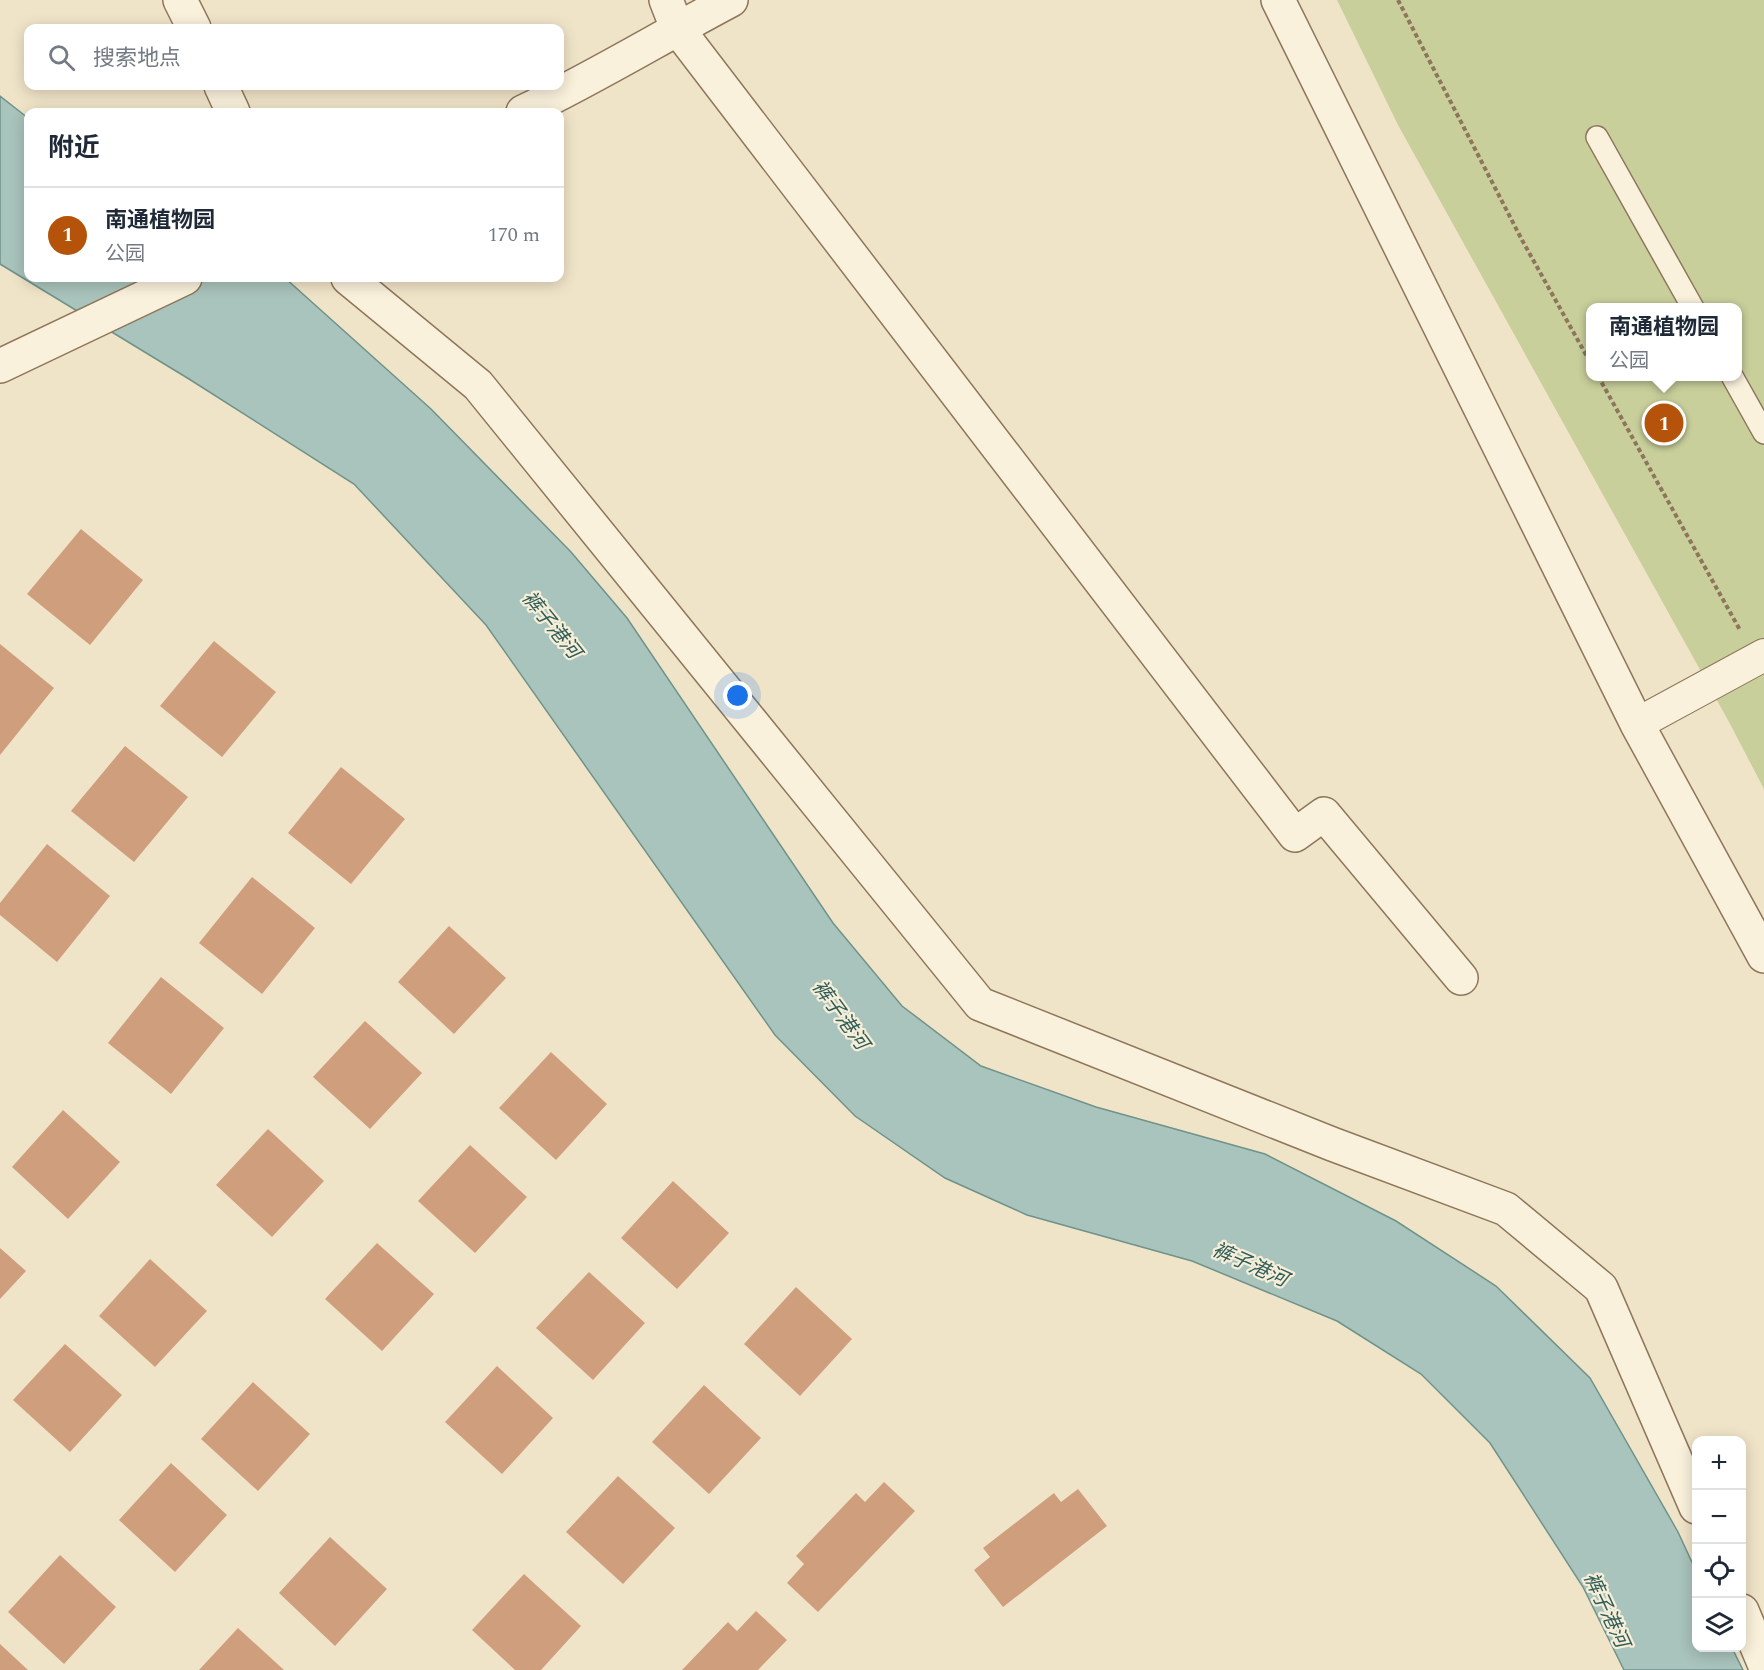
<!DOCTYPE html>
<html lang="zh">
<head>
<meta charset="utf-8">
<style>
	body { margin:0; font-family:Spectral,"Noto Sans SC",serif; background:#f6f6f7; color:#1f2937 }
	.controls { position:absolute; right:18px; bottom:18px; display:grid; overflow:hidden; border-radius:12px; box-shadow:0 3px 15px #0003 }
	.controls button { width:54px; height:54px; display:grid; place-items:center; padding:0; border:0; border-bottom:2px solid #e0e1e3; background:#fff; color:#1f2937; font:30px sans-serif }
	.you { position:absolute; left:738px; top:696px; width:21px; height:21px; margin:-15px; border:4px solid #fff; border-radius:50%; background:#1a73e8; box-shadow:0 0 0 9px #1a73e833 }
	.badge { display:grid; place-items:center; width:39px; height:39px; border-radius:50%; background:#b45309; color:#fff; font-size:20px; font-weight:700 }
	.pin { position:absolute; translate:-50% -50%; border:3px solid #fff; box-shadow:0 2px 6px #0006 }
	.popup { position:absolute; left:1586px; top:303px; width:156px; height:78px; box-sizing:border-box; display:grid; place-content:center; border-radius:12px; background:#fff; filter:drop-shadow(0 2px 4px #0005); font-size:20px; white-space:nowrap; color:#747a83 }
	.popup b { font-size:22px; color:#1f2937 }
	.popup::after { content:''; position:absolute; left:50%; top:100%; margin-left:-12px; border:12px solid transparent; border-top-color:#fff }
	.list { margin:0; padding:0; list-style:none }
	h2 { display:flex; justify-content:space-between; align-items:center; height:78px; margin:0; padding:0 24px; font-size:26px }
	h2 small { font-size:20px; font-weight:400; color:#747a83 }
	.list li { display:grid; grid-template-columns:39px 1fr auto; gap:18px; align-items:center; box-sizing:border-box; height:96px; padding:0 24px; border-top:2px solid #e0e1e3 }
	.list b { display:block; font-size:22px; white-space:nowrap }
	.list p { margin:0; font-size:20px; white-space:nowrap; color:#747a83 }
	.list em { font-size:20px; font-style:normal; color:#747a83 }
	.icon { flex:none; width:33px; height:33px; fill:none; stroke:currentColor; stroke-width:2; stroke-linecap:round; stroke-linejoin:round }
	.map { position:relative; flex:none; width:1764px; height:1670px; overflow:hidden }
	.search { position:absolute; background:#fff; box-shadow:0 3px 15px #0003; left:24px; top:24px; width:540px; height:66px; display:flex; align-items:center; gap:15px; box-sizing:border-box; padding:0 21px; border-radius:12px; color:#747a83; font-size:22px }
	.panel { position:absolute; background:#fff; box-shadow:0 3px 15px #0003; left:24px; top:108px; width:540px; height:174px; border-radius:12px }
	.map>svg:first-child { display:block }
</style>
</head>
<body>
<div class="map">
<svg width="1764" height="1670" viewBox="0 0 1764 1670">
	<rect width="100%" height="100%" fill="#f0e4c8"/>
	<path fill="#c9cf9b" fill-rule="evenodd" d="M1337 0H1764V789L1729 722 1398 125ZM1590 308H1738V376H1590Z"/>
	<polygon fill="#a9c4bc" stroke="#6f938a" stroke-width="1.5" points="0,96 28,118 28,278 285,278 431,409 571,552 627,618 833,923 902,1006 981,1066 1096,1107 1265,1154 1396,1221 1496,1286 1590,1378 1678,1532 1696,1571 1696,1648 1732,1648 1743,1670 1624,1670 1583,1587 1490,1443 1421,1374 1337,1321 1192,1261 1027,1215 945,1178 855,1116 775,1035 486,625 354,484 189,379 0,264"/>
	<g fill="#cf9f7d">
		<polygon points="81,529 143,580 90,645 27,594"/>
		<polygon points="214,641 276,692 222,757 160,706"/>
		<polygon points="0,644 54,688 0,755"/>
		<polygon points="125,746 188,797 134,862 71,811"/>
		<polygon points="341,767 405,819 351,884 288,833"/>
		<polygon points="47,844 110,896 57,962 0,915 0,903"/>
		<polygon points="252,877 315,928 262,994 199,943"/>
		<polygon points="449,926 506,978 454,1034 398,982"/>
		<polygon points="161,977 224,1028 171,1094 108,1043"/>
		<polygon points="365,1021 422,1073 370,1129 313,1077"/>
		<polygon points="551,1052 607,1104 556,1160 499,1108"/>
		<polygon points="63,1110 120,1162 68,1219 12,1167"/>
		<polygon points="268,1129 324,1181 272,1237 216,1185"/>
		<polygon points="470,1145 527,1197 475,1253 418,1201"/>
		<polygon points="673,1181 729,1233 677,1289 621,1238"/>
		<polygon points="377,1243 434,1294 382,1351 325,1299"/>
		<polygon points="0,1248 26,1271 0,1299"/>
		<polygon points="150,1259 207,1311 155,1367 99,1316"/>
		<polygon points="589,1272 645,1323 593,1380 536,1328"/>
		<polygon points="796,1287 852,1339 800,1396 744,1344"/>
		<polygon points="65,1344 122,1395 70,1452 13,1400"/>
		<polygon points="497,1366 553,1418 502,1474 445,1422"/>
		<polygon points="253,1382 310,1434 258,1491 201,1439"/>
		<polygon points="704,1385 761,1438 709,1494 652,1442"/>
		<polygon points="171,1463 227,1515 175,1572 119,1520"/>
		<polygon points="618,1476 675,1528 623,1584 566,1532"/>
		<polygon points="884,1482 915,1511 818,1612 787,1583 804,1564 796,1556 856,1493 865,1502"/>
		<polygon points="1078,1489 1107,1526 1003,1607 974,1570 990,1557 983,1548 1054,1493 1061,1502"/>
		<polygon points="330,1537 387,1589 335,1646 279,1593"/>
		<polygon points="60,1555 116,1607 64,1664 8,1612"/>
		<polygon points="524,1574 581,1626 541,1670 515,1670 472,1630"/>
		<polygon points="756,1611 787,1640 758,1670 682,1670 728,1622 737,1631"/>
		<polygon points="238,1628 284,1670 199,1670"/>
		<polygon points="0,1644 28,1670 0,1670"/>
	</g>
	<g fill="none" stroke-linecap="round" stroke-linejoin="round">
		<defs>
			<g id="service">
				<polyline points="1597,137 1693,308"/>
				<polyline points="1732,376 1764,433"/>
			</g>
			<polyline id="pedestrian" points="1637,724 1764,655"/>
			<g id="minor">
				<polyline points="180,0 194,28"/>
				<polyline points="666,0 677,28 1295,835 1324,814 1461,978"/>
				<polyline points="221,86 233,112"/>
				<path d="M523 112C594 78 661 37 731 0"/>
				<polyline points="348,278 478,385 980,1004 1332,1144 1506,1209 1601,1288 1696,1507"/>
				<polyline points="0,366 185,278"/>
				<polyline points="1742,1611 1764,1663"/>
			</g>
			<polyline id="tertiary" points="1278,0 1637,724 1764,956"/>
		</defs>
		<use href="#service" stroke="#8d765c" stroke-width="24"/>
		<use href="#pedestrian" stroke="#8d765c" stroke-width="34"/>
		<use href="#minor" stroke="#8d765c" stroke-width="36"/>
		<use href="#tertiary" stroke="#8d765c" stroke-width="36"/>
		<g stroke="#8d765c" stroke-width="4" stroke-dasharray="4.5 3" stroke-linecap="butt">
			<polyline points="1398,0 1522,240 1590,362"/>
			<polyline points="1598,376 1740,630"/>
		</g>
		<use href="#service" stroke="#faf1dc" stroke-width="21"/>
		<use href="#pedestrian" stroke="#faf1dc" stroke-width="32"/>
		<use href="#minor" stroke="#faf1dc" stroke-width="33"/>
		<use href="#tertiary" stroke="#faf1dc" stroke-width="33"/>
	</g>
	<g text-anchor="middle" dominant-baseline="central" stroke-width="4.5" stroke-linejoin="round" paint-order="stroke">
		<g font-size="20" font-style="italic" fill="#2f5d5a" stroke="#f7eed8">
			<text transform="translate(551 625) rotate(51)">裤子港河</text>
			<text transform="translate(840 1015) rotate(54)">裤子港河</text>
			<text transform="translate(1250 1265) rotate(24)">裤子港河</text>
			<text transform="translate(1606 1610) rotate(65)">裤子港河</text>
		</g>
	</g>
</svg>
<div class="controls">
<button>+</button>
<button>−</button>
<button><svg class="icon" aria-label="locate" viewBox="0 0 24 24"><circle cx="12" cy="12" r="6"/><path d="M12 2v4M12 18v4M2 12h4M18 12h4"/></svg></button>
<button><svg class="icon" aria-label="layers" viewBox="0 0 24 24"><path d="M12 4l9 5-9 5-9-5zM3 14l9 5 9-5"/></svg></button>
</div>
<div class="you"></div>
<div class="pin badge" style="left:1664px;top:423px">1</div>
<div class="popup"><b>南通植物园</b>公园</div>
<div class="search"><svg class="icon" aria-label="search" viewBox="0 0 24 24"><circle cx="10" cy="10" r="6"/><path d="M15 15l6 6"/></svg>搜索地点</div>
<section class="panel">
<h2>附近<small></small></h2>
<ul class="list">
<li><span class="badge">1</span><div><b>南通植物园</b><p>公园</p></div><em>170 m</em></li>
</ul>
</section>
</div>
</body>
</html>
